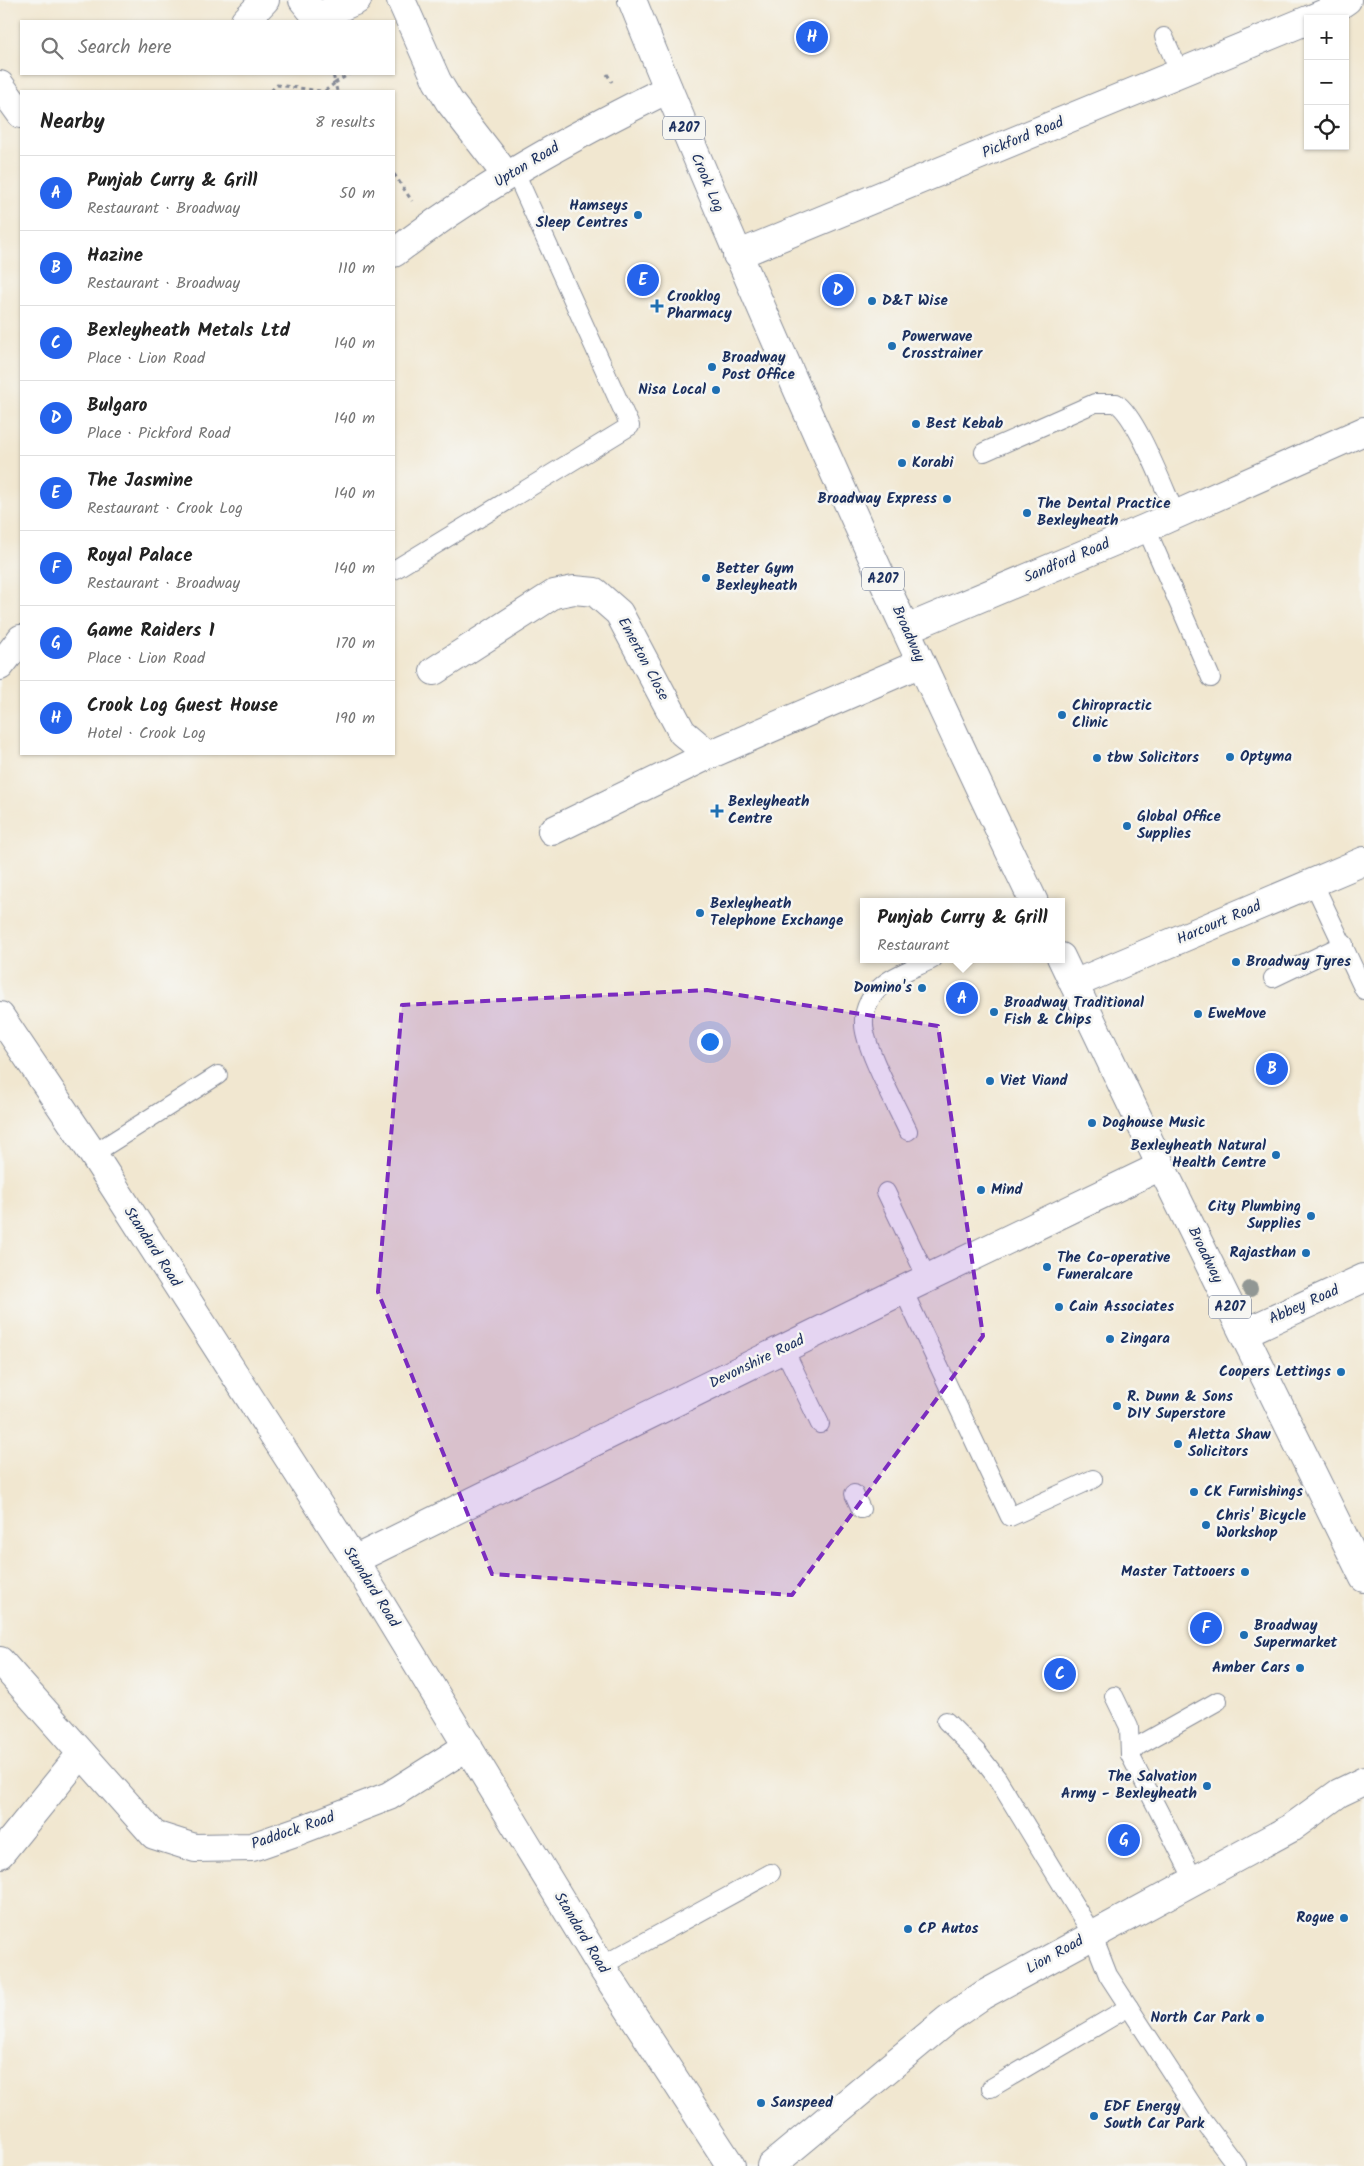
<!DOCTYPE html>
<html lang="en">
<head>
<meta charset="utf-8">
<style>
	body { margin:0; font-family:Kalam,sans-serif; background:#f6f6f6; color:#222 }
	.controls { position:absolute; right:15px; top:15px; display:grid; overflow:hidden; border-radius:0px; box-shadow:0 1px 4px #0004 }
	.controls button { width:45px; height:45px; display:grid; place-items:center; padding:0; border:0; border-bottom:1px solid #e0e0e0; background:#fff; color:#222; font:25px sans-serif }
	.you { position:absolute; left:709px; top:1041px; width:18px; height:18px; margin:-12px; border:4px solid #fff; border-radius:50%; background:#1a73e8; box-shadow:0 0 0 8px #1a73e833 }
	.badge { display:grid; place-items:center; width:32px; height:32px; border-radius:50%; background:#2563eb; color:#fff; font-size:16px; font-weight:700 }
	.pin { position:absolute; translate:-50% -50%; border:2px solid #fff; box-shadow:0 1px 5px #0006 }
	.popup { position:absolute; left:860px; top:898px; width:205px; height:65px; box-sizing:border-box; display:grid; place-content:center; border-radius:0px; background:#fff; filter:drop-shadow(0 1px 4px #0005); font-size:16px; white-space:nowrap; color:#767676 }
	.popup b { font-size:19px; color:#222 }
	.popup::after { content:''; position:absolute; left:50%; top:100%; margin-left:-10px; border:10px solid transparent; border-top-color:#fff }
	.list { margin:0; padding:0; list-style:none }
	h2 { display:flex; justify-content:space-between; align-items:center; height:65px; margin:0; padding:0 20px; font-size:21px }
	h2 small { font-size:16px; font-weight:400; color:#767676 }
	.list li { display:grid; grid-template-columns:32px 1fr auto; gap:15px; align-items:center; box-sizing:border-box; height:75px; padding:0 20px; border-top:1px solid #e0e0e0 }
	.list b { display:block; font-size:19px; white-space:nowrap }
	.list p { margin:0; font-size:16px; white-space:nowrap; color:#767676 }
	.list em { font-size:16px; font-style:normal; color:#767676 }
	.icon { flex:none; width:28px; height:28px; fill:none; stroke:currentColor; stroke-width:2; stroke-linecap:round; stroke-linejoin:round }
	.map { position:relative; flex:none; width:1364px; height:2166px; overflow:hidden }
	.search { position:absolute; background:#fff; box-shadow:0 1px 4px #0004; left:20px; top:20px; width:375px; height:55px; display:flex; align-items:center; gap:12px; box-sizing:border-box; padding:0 18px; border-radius:0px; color:#767676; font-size:19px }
	.panel { position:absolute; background:#fff; box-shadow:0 1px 4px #0004; left:20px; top:90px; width:375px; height:665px; border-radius:0px }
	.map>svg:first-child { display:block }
</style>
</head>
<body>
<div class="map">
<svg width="1364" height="2166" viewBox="0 0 1364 2166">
	<rect width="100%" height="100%" fill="#f6f6f2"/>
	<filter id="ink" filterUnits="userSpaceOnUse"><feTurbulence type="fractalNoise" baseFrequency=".02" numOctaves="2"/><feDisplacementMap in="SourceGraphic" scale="10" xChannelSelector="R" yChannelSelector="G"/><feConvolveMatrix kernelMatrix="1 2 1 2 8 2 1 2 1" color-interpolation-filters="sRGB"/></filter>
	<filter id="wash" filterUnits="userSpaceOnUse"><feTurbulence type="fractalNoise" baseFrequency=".0096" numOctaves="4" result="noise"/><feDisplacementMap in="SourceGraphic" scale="20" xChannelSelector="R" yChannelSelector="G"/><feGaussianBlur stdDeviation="1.12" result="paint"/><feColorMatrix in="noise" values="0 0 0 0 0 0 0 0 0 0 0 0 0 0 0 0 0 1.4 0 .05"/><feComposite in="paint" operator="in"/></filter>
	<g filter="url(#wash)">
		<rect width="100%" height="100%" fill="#f1e7d0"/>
	</g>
	<g filter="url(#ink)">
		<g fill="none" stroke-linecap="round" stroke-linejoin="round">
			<defs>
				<g id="lane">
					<polyline points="1164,37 1180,73"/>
					<path d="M984 452 1095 403H1116C1137 416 1164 489 1176 515"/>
					<polyline points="1146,528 1211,678"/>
					<polyline points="394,570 630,426 515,172"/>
					<polyline points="1314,884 1364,990"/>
					<polyline points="1273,978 1344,944"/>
					<path d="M908 1131C897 1107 864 1047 864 1024 863 1007 872 994 884 984 897 973 918 967 933 959"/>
					<polyline points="93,1154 218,1075"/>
					<polyline points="886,1192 927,1278"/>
					<polyline points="903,1290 1010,1517 1093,1479"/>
					<polyline points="784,1349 820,1424"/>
					<polyline points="854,1494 861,1509"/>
					<polyline points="1114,1696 1129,1727 1130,1755 1194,1880"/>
					<polyline points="946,1721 976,1751 997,1778 1092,1934 1108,1975 1201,2118 1237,2166"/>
					<polyline points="1130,1755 1138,1746 1218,1701"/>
					<polyline points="601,1966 771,1873"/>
					<polyline points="991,2088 1129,2007"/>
				</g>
				<g id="street">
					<polyline points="303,0 317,17 357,0"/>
					<polyline points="401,0 437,81 449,101 507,176"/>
					<polyline points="1311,19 1334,9 1347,0"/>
					<polyline points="245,21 265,0"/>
					<polyline points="0,85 21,114"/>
					<polyline points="737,255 1308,20"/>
					<polyline points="906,629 1146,528 1364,431"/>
					<polyline points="434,671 554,594 574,590 595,592 619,613 682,732 709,755 552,831"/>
					<polyline points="709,755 921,663"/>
					<polyline points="1074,984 1364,861"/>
					<polyline points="0,1016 93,1154 354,1560 601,1966 731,2166"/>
					<polyline points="1244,1333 1364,1278"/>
					<polyline points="354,1560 903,1290 1161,1166"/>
					<polyline points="0,1661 154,1835 195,1848 252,1847 298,1831 389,1796 468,1746"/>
					<polyline points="0,1854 81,1754"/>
					<polyline points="771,2166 948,2019 983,1995 1291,1828 1339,1793 1364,1781"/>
				</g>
				<g id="secondary">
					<path d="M394 253C478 188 573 136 668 89"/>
					<polyline points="0,666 21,639"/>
				</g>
				<g id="primary">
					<path d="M632 0C710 194 794 384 880 574 931 684 981 793 1034 902"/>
					<polyline points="1061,957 1161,1166 1364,1578"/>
				</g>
			</defs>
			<use href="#lane" stroke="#868b97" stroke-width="20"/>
			<use href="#street" stroke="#868b97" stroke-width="30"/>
			<use href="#secondary" stroke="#868b97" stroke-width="30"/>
			<use href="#primary" stroke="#868b97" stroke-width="30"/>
			<g stroke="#868b97" stroke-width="3" stroke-dasharray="4 4" stroke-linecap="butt">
				<polyline points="607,74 612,82"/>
				<polyline points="271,91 277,85 320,91"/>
				<polyline points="325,91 335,83 333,74"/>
				<polyline points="337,91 335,83 349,74"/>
				<polyline points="394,174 412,201"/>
			</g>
			<use href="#lane" stroke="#fff" stroke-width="18"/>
			<use href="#street" stroke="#fff" stroke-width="28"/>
			<use href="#secondary" stroke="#fff" stroke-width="28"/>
			<use href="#primary" stroke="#fff" stroke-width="28"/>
		</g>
		<circle fill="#919794" cx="1250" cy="1289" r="8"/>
	</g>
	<path fill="#7b2cbf" fill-opacity="0.2" stroke="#7b2cbf" stroke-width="4" stroke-dasharray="10 6" stroke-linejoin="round" d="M707 990 938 1026 983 1336 792 1595 492 1574 378 1292 402 1005Z"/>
	<g fill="#1f6fb2" stroke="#f6f6f2" stroke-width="2">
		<circle cx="638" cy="215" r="5"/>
		<circle cx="872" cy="301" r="5"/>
		<path d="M654.5 298.5h5v5h5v5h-5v5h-5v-5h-5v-5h5z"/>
		<circle cx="892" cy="346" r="5"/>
		<circle cx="712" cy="367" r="5"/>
		<circle cx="716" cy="390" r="5"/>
		<circle cx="916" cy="424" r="5"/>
		<circle cx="902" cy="463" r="5"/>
		<circle cx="947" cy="499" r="5"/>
		<circle cx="1027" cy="513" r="5"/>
		<circle cx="706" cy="578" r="5"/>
		<circle cx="1062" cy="715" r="5"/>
		<circle cx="1230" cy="757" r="5"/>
		<circle cx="1097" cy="758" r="5"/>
		<path d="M714.5 803.5h5v5h5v5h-5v5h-5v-5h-5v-5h5z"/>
		<circle cx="1127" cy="826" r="5"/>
		<circle cx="700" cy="913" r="5"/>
		<circle cx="1236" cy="962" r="5"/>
		<circle cx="922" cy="988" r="5"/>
		<circle cx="994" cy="1012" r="5"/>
		<circle cx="1198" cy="1014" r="5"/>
		<circle cx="990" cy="1081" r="5"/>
		<circle cx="1092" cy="1123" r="5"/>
		<circle cx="1276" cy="1155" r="5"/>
		<circle cx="981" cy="1190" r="5"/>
		<circle cx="1311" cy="1216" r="5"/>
		<circle cx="1306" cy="1253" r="5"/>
		<circle cx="1047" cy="1267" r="5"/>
		<circle cx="1059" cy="1307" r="5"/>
		<circle cx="1110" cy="1339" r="5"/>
		<circle cx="1341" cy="1372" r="5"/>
		<circle cx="1117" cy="1406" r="5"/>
		<circle cx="1178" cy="1444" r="5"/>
		<circle cx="1194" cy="1492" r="5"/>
		<circle cx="1206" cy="1525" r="5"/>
		<circle cx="1245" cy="1572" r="5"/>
		<circle cx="1244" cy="1635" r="5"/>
		<circle cx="1300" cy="1668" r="5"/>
		<circle cx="1207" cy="1786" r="5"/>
		<circle cx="1344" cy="1918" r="5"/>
		<circle cx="908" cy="1929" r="5"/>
		<circle cx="1260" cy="2018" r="5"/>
		<circle cx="761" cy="2103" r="5"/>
		<circle cx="1094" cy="2116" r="5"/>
	</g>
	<g text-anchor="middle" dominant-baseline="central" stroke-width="5" stroke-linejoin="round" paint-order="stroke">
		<g fill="#f6f6f2" stroke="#5d6b8a" stroke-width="1">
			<rect x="663" y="116.5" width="42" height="23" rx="4"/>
			<rect x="862" y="567.5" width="42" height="23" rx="4"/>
			<rect x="1209" y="1295.5" width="42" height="23" rx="4"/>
		</g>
		<g font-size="14" font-weight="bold" fill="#1b2f5e">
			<text x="684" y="128">A207</text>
			<text x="883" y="579">A207</text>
			<text x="1230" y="1307">A207</text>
		</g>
		<g font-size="15" fill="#1b2f5e" stroke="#f6f6f2">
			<text transform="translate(1023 138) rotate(-22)">Pickford Road</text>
			<text transform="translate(527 165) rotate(-31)">Upton Road</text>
			<text transform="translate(707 183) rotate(67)">Crook Log</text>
			<text transform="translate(1067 561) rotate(-23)">Sandford Road</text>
			<text transform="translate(908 634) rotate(66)">Broadway</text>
			<text transform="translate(643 659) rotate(62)">Emerton Close</text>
			<text transform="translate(1219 923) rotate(-23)">Harcourt Road</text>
			<text transform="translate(152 1247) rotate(57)">Standard Road</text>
			<text transform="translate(1205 1255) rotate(64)">Broadway</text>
			<text transform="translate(1304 1305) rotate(-24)">Abbey Road</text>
			<text transform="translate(757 1362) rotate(-26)">Devonshire Road</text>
			<text transform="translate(371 1587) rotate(58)">Standard Road</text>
			<text transform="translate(293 1831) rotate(-19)">Paddock Road</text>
			<text transform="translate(581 1933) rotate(59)">Standard Road</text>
			<text transform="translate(1055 1955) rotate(-29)">Lion Road</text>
		</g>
		<g font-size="15" font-weight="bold" fill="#1b2f5e" stroke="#f6f6f2" text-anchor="start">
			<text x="628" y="206" text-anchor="end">Hamseys<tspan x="628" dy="17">Sleep Centres</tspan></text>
			<text x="667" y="297">Crooklog<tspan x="667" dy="17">Pharmacy</tspan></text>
			<text x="882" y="301">D&amp;T Wise</text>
			<text x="902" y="337">Powerwave<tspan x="902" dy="17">Crosstrainer</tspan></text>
			<text x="722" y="358">Broadway<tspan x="722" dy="17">Post Office</tspan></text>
			<text x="706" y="390" text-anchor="end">Nisa Local</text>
			<text x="926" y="424">Best Kebab</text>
			<text x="912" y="463">Korabi</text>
			<text x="937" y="499" text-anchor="end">Broadway Express</text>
			<text x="1037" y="504">The Dental Practice<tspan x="1037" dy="17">Bexleyheath</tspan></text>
			<text x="716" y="569">Better Gym<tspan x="716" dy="17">Bexleyheath</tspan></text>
			<text x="1072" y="706">Chiropractic<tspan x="1072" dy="17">Clinic</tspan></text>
			<text x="1240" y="757">Optyma</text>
			<text x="1107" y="758">tbw Solicitors</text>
			<text x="728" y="802">Bexleyheath<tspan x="728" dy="17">Centre</tspan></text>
			<text x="1137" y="817">Global Office<tspan x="1137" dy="17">Supplies</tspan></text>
			<text x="710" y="904">Bexleyheath<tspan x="710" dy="17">Telephone Exchange</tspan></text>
			<text x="1246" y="962">Broadway Tyres</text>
			<text x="912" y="988" text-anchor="end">Domino's</text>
			<text x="1004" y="1003">Broadway Traditional<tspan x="1004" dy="17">Fish &amp; Chips</tspan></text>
			<text x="1208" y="1014">EweMove</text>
			<text x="1000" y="1081">Viet Viand</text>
			<text x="1102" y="1123">Doghouse Music</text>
			<text x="1266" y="1146" text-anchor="end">Bexleyheath Natural<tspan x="1266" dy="17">Health Centre</tspan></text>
			<text x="991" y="1190">Mind</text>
			<text x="1301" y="1207" text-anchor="end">City Plumbing<tspan x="1301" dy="17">Supplies</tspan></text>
			<text x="1296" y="1253" text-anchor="end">Rajasthan</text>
			<text x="1057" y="1258">The Co-operative<tspan x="1057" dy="17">Funeralcare</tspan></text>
			<text x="1069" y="1307">Cain Associates</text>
			<text x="1120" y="1339">Zingara</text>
			<text x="1331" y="1372" text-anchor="end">Coopers Lettings</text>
			<text x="1127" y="1397">R. Dunn &amp; Sons<tspan x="1127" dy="17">DIY Superstore</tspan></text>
			<text x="1188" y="1435">Aletta Shaw<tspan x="1188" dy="17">Solicitors</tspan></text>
			<text x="1204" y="1492">CK Furnishings</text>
			<text x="1216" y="1516">Chris' Bicycle<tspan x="1216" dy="17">Workshop</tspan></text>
			<text x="1235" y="1572" text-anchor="end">Master Tattooers</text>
			<text x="1254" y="1626">Broadway<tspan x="1254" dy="17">Supermarket</tspan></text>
			<text x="1290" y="1668" text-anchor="end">Amber Cars</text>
			<text x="1197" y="1777" text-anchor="end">The Salvation<tspan x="1197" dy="17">Army - Bexleyheath</tspan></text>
			<text x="1334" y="1918" text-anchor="end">Rogue</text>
			<text x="918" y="1929">CP Autos</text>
			<text x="1250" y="2018" text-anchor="end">North Car Park</text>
			<text x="771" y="2103">Sanspeed</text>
			<text x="1104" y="2107">EDF Energy<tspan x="1104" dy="17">South Car Park</tspan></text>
		</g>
	</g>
</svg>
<div class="controls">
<button>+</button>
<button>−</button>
<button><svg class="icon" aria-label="locate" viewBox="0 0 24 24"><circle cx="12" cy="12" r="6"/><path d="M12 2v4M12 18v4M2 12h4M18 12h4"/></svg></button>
</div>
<div class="you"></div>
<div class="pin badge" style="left:962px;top:998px">A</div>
<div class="popup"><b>Punjab Curry &amp; Grill</b>Restaurant</div>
<div class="pin badge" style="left:1272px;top:1069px">B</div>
<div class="pin badge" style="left:1060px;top:1674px">C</div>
<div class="pin badge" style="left:838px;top:290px">D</div>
<div class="pin badge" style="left:643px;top:280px">E</div>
<div class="pin badge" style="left:1206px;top:1628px">F</div>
<div class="pin badge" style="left:1124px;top:1840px">G</div>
<div class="pin badge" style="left:812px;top:37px">H</div>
<div class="search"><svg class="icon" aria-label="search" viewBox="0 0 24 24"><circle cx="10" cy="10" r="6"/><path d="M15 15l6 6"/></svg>Search here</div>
<section class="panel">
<h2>Nearby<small>8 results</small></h2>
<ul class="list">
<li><span class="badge">A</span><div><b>Punjab Curry &amp; Grill</b><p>Restaurant · Broadway</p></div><em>50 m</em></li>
<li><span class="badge">B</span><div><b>Hazine</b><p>Restaurant · Broadway</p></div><em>110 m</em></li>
<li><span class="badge">C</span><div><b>Bexleyheath Metals Ltd</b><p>Place · Lion Road</p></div><em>140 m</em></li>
<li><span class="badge">D</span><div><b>Bulgaro</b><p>Place · Pickford Road</p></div><em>140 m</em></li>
<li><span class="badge">E</span><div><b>The Jasmine</b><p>Restaurant · Crook Log</p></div><em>140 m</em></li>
<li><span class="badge">F</span><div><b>Royal Palace</b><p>Restaurant · Broadway</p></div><em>140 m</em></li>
<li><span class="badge">G</span><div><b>Game Raiders 1</b><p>Place · Lion Road</p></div><em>170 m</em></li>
<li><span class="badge">H</span><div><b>Crook Log Guest House</b><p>Hotel · Crook Log</p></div><em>190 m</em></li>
</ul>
</section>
</div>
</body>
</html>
